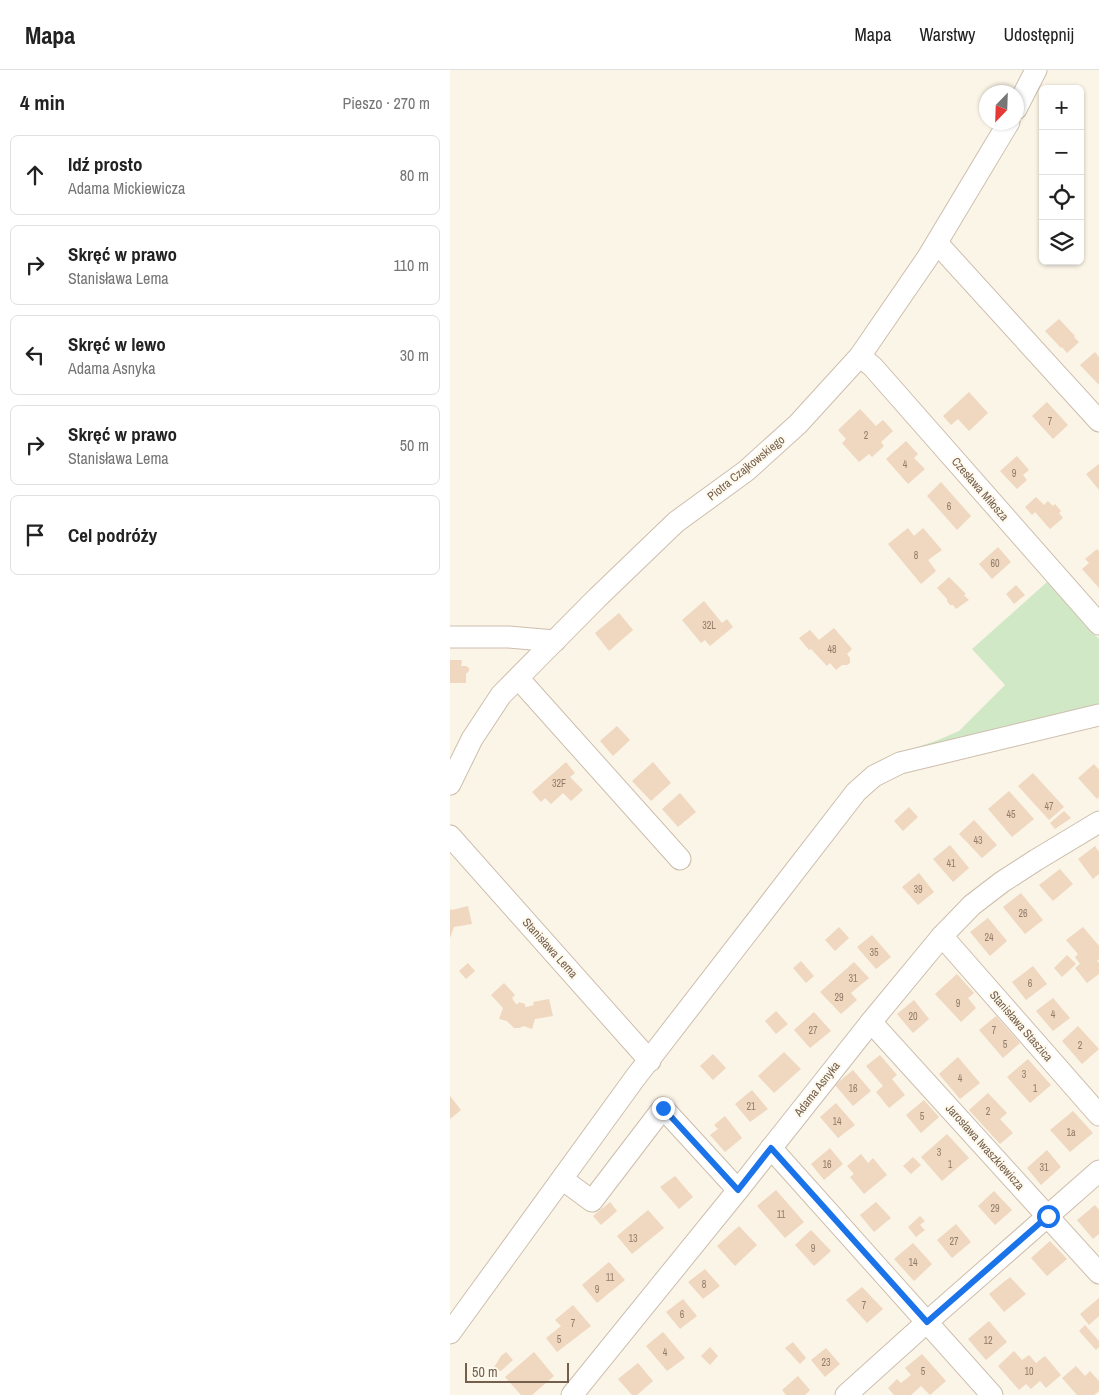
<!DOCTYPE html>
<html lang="pl">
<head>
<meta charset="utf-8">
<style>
	body { margin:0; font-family:"Archivo Narrow",sans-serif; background:#f6f6f6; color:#222 }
	.controls { position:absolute; right:15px; top:15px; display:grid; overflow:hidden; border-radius:8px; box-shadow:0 1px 4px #0004 }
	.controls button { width:45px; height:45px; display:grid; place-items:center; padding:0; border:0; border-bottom:1px solid #e0e0e0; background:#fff; color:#222; font:25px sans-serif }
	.compass { position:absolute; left:529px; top:15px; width:45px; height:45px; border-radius:50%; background:#fff; box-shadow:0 1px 4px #0004; rotate:203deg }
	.scale { position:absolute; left:15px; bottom:12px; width:104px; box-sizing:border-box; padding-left:5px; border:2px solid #745e4c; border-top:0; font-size:14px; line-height:18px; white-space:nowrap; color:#745e4c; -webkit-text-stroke:4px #fef9ed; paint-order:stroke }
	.stop { position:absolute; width:15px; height:15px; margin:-11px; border:4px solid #1a73e8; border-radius:50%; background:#fff }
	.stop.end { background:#1a73e8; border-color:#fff; box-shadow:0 1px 5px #0008 }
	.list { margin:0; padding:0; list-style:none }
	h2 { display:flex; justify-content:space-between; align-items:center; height:65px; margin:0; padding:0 20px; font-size:21px }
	h2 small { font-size:16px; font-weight:400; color:#767676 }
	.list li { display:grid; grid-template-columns:32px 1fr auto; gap:15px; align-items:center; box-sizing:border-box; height:80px; margin:0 10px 10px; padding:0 10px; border:1px solid #e0e0e0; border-radius:8px }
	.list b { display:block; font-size:19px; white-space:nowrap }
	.list p { margin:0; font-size:16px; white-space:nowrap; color:#767676 }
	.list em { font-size:16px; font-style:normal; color:#767676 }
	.icon { flex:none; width:28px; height:28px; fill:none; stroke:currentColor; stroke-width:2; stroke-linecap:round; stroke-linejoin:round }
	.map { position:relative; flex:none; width:649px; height:1325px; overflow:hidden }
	header { display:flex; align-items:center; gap:30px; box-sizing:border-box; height:70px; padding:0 25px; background:#fff; border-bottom:1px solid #e0e0e0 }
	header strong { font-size:24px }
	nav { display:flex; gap:28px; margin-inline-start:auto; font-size:18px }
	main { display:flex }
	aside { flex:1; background:#fff }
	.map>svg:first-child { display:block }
</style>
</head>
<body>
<header>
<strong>Mapa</strong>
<nav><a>Mapa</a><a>Warstwy</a><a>Udostępnij</a></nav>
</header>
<main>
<aside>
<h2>4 min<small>Pieszo · 270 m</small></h2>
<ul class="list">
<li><svg class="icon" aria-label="ahead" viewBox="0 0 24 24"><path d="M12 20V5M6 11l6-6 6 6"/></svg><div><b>Idź prosto</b><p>Adama Mickiewicza</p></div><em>80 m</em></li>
<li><svg class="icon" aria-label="right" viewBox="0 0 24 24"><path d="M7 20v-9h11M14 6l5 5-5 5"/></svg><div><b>Skręć w prawo</b><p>Stanisława Lema</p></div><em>110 m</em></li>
<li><svg class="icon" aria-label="left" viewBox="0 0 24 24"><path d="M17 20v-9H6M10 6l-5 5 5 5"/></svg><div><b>Skręć w lewo</b><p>Adama Asnyka</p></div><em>30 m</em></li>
<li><svg class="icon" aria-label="right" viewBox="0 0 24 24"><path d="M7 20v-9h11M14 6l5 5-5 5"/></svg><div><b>Skręć w prawo</b><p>Stanisława Lema</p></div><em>50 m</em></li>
<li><svg class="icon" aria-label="arrive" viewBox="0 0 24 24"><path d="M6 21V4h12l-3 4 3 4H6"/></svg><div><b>Cel podróży</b></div></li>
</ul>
</aside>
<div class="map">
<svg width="649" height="1325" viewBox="0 0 649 1325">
	<rect width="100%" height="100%" fill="#fbf5e7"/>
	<polygon fill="#d1e8c6" points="597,512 649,569 649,636 453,682 488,670 509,661 555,615 522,579"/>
	<g fill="#efd7c0">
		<polygon points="609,249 625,266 624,267 629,272 617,283 612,277 611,278 595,261"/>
		<polygon points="645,282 649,287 649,315 630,295"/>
		<polygon points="519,322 538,343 519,361 508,349 501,355 493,346"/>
		<polygon points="597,332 618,355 603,369 582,346"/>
		<polygon points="410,339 426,356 433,350 443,361 431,372 434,376 422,387 419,384 409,392 392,373 396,369 388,360"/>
		<polygon points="456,371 468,384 464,388 475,399 458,414 436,389"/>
		<polygon points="567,386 579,400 573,405 577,410 567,419 550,401"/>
		<polygon points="649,394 649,420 636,404"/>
		<polygon points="491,412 521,446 507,460 477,426"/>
		<polygon points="586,427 594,435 598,431 603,436 605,434 611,441 609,443 613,448 600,459 585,442 582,445 575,437"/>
		<polygon points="458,458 464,466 473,458 492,480 478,490 486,501 471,514 438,474"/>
		<polygon points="548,477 561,492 542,509 529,494"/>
		<polygon points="647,479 649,481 649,518 632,499 639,493 635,489"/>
		<polygon points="499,507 516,524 514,525 519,530 506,539 503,535 500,535 497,531 497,529 487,518"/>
		<polygon points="566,515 575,525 564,534 556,524"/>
		<polygon points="254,531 272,553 277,549 283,557 260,576 255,570 251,573 232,550"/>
		<polygon points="169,543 183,560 159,581 145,563"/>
		<polygon points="384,558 402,579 397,584 400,588 400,593 397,595 392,595 386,600 380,593 377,596 361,579 359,580 349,568 360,560 369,570"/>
		<polygon points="0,590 12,590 11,596 16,596 19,598 19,601 16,604 16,613 0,613"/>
		<polygon points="167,656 180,670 163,686 150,671"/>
		<polygon points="116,692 125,703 120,707 133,720 121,731 113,723 101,734 95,728 91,732 82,722"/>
		<polygon points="203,692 221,713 201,731 182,711"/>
		<polygon points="644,694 649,700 649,727 647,729 628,708"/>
		<polygon points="583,703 614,737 599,750 568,716"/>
		<polygon points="559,721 584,749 562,767 538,739"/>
		<polygon points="230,723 246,742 228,757 212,739"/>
		<polygon points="459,737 468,747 453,761 444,751"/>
		<polygon points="614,741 621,748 605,759 600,753"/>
		<polygon points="524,750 547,775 532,788 509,764"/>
		<polygon points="500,775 519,798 503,812 483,789"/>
		<polygon points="645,776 649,782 649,804 643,809 628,789"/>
		<polygon points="610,799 623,814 603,831 589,815"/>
		<polygon points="469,803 484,822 468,835 452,817"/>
		<polygon points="571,823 593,850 575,864 553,837"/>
		<polygon points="18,836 22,854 4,857 0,868 0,839 2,840"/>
		<polygon points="538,848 557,871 540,886 520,862"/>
		<polygon points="389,857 399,868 385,881 375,870"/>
		<polygon points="633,857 649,876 649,889 647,891 649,893 649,904 637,913 625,898 630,894 625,887 628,884 616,870"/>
		<polygon points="422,865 441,887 426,899 407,877"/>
		<polygon points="617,885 626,894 612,907 604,898"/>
		<polygon points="351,891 364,906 356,913 343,898"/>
		<polygon points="404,892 419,908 401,923 407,930 391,944 370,922"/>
		<polygon points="18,893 25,901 16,909 9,901"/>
		<polygon points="583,896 597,914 576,930 562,912"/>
		<polygon points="507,904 524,923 518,928 526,938 511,952 485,924"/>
		<polygon points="54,913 65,925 62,928 66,934 68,934 69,932 75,934 75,936 76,937 84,935 83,932 99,929 103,946 85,949 82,959 74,956 69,958 64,958 57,951 49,949 53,938 41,925"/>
		<polygon points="603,928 620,948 603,961 586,941"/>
		<polygon points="464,930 479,949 463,963 447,944"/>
		<polygon points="326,941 338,954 326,964 315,951"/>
		<polygon points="364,942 381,961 360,978 344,960"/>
		<polygon points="546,946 570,973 553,988 529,960"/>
		<polygon points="628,956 649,979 632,994 612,971"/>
		<polygon points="334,982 351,999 324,1023 308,1006"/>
		<polygon points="263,984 276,998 263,1010 250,996"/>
		<polygon points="430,985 447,1005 442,1009 455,1025 439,1038 426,1022 433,1016 416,996"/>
		<polygon points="508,987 530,1013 510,1029 489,1004"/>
		<polygon points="578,989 601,1015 580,1033 557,1007"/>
		<polygon points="403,1000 421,1021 403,1036 385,1015"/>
		<polygon points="302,1020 318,1039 300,1052 285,1034"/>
		<polygon points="538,1023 557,1043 550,1049 563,1063 550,1074 519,1040"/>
		<polygon points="0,1026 11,1040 0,1049"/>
		<polygon points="474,1030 489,1047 471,1063 456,1045"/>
		<polygon points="386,1033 405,1055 388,1068 370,1047"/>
		<polygon points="623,1041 643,1063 620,1082 600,1060"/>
		<polygon points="275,1046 292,1068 275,1082 260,1065 268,1059 264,1055"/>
		<polygon points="497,1064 519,1088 492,1111 471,1087"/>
		<polygon points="380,1078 393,1094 374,1110 361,1094"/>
		<polygon points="597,1080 611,1097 591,1115 577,1098"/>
		<polygon points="411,1084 418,1093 423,1088 437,1105 414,1124 400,1107 404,1104 397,1096"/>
		<polygon points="463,1087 471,1095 461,1104 453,1096"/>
		<polygon points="225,1106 243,1127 229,1139 210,1117"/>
		<polygon points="326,1120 354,1152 335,1168 307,1136"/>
		<polygon points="544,1121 562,1140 545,1155 528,1136"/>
		<polygon points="160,1132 167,1141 151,1155 143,1146"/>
		<polygon points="426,1132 441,1148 424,1162 410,1145"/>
		<polygon points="645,1135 649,1140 649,1164 643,1169 627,1150"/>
		<polygon points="198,1140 214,1158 182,1184 167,1166"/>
		<polygon points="470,1146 475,1151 470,1155 475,1160 466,1167 458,1157"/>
		<polygon points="506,1154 521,1172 502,1188 487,1170"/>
		<polygon points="289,1156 307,1175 285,1196 267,1176"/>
		<polygon points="361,1160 381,1181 364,1196 345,1175"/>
		<polygon points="600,1171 617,1189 597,1206 581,1188"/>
		<polygon points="463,1173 482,1194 464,1211 444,1189"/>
		<polygon points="159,1192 175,1210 147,1233 132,1215"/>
		<polygon points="255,1199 270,1216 253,1229 238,1212"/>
		<polygon points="560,1207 576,1224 554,1242 539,1224"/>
		<polygon points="412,1217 433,1239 417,1253 396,1230"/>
		<polygon points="649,1228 649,1246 639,1255 630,1244"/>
		<polygon points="233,1229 247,1246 230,1259 216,1242"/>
		<polygon points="123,1235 141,1256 107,1282 96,1268 111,1256 105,1250"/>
		<polygon points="539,1251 557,1272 536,1290 518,1269"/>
		<polygon points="635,1255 649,1271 649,1277 646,1280 629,1261"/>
		<polygon points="213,1262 235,1288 217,1301 196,1276"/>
		<polygon points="343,1272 356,1288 350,1294 335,1278"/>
		<polygon points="260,1277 268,1286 260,1295 251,1286"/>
		<polygon points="376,1278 390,1294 375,1307 361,1290"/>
		<polygon points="564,1281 572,1290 579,1285 586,1293 595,1286 611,1305 596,1318 590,1311 581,1319 576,1314 569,1320 548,1296"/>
		<polygon points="56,1282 63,1290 51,1301 43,1299 51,1286"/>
		<polygon points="84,1282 104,1306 82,1325 71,1325 55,1307"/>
		<polygon points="472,1284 496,1311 480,1325 471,1316 461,1325 444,1325 438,1318 447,1309 451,1313 461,1305 455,1298"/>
		<polygon points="188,1293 203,1311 187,1325 182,1325 168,1309"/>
		<polygon points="626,1296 635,1306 640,1301 649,1311 649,1321 644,1325 627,1325 612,1308"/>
		<polygon points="348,1306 360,1320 355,1325 336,1325 332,1320"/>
	</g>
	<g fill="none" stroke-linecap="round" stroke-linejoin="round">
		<defs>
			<g id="minor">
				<polyline points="566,39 586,0"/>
				<polyline points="487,173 649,351"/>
				<polyline points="410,286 423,297 649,554"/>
				<polyline points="0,567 58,567 105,571"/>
				<polyline points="68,608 230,789"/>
				<polyline points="0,714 22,669 51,625 147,528 226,452 296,401 348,354 410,286 478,187 559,52"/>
				<polyline points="0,766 200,991"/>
				<polyline points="492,866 649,1045"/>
				<polyline points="421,952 649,1203"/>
				<polyline points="321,1078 542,1325"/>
				<polyline points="112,1109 142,1131 213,1038 288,1120"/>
				<polyline points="0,1263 185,1008 406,722 424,706 450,693 649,645"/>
				<polyline points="122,1325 288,1120 421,952 492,866 522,835 552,812 586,790 649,752"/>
				<polyline points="396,1325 477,1252 649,1101"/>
			</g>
		</defs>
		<use href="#minor" stroke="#cdbead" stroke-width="23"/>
		<use href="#minor" stroke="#fff" stroke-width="21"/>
	</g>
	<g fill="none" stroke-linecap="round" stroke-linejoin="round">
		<polyline stroke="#1a73e8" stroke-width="6" points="213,1038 288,1120 321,1078 477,1252 598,1146"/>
	</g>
	<g text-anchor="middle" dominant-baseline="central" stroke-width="4" stroke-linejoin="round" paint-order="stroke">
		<g font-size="10" fill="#937c69">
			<text x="600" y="351">7</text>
			<text x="416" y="365">2</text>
			<text x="455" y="394">4</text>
			<text x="564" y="403">9</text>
			<text x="499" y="436">6</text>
			<text x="466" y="485">8</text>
			<text x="545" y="493">60</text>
			<text x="259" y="555">32L</text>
			<text x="382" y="579">48</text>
			<text x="109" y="713">32F</text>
			<text x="599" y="736">47</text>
			<text x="561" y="744">45</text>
			<text x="528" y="770">43</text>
			<text x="501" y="793">41</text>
			<text x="468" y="819">39</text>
			<text x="573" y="843">26</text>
			<text x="539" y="867">24</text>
			<text x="424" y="882">35</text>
			<text x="403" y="908">31</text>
			<text x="580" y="913">6</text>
			<text x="389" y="927">29</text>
			<text x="508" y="933">9</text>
			<text x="603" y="944">4</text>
			<text x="463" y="946">20</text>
			<text x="363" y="960">27</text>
			<text x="544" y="960">7</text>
			<text x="555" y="974">5</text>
			<text x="630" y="975">2</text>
			<text x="574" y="1004">3</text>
			<text x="510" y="1008">4</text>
			<text x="403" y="1018">16</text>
			<text x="585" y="1018">1</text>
			<text x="301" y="1036">21</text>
			<text x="538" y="1041">2</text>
			<text x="472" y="1046">5</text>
			<text x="387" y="1051">14</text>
			<text x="621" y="1062">1a</text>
			<text x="489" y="1082">3</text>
			<text x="377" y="1094">16</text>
			<text x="500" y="1094">1</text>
			<text x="594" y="1097">31</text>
			<text x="545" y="1138">29</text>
			<text x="331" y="1144">11</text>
			<text x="183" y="1168">13</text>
			<text x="504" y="1171">27</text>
			<text x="363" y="1178">9</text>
			<text x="463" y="1192">14</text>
			<text x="160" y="1207">11</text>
			<text x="254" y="1214">8</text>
			<text x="147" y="1219">9</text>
			<text x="414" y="1235">7</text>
			<text x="232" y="1244">6</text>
			<text x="123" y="1253">7</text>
			<text x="109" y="1269">5</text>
			<text x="538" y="1270">12</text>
			<text x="215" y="1282">4</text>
			<text x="376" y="1292">23</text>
			<text x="473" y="1301">5</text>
			<text x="579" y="1301">10</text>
		</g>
		<g font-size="12" fill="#745e4c" stroke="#fef9ed">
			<text transform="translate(296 398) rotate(-39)">Piotra Czajkowskiego</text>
			<text transform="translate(530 419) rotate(49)">Czesława Miłosza</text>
			<text transform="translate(100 878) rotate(48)">Stanisława Lema</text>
			<text transform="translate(571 956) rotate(49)">Stanisława Staszica</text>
			<text transform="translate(367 1019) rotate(-52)">Adama Asnyka</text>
			<text transform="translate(535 1077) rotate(48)">Jarosława Iwaszkiewicza</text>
		</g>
	</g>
</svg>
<div class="controls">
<button>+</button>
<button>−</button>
<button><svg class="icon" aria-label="locate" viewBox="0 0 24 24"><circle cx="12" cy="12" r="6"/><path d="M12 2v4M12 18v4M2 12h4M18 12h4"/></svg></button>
<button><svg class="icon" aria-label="layers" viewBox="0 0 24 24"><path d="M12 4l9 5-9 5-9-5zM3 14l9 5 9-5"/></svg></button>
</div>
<svg class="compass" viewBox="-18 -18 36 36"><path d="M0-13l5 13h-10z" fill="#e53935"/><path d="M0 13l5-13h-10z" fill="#767676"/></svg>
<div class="scale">50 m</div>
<div class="stop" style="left:598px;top:1146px"></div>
<div class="stop end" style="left:213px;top:1038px"></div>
</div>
</main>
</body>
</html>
